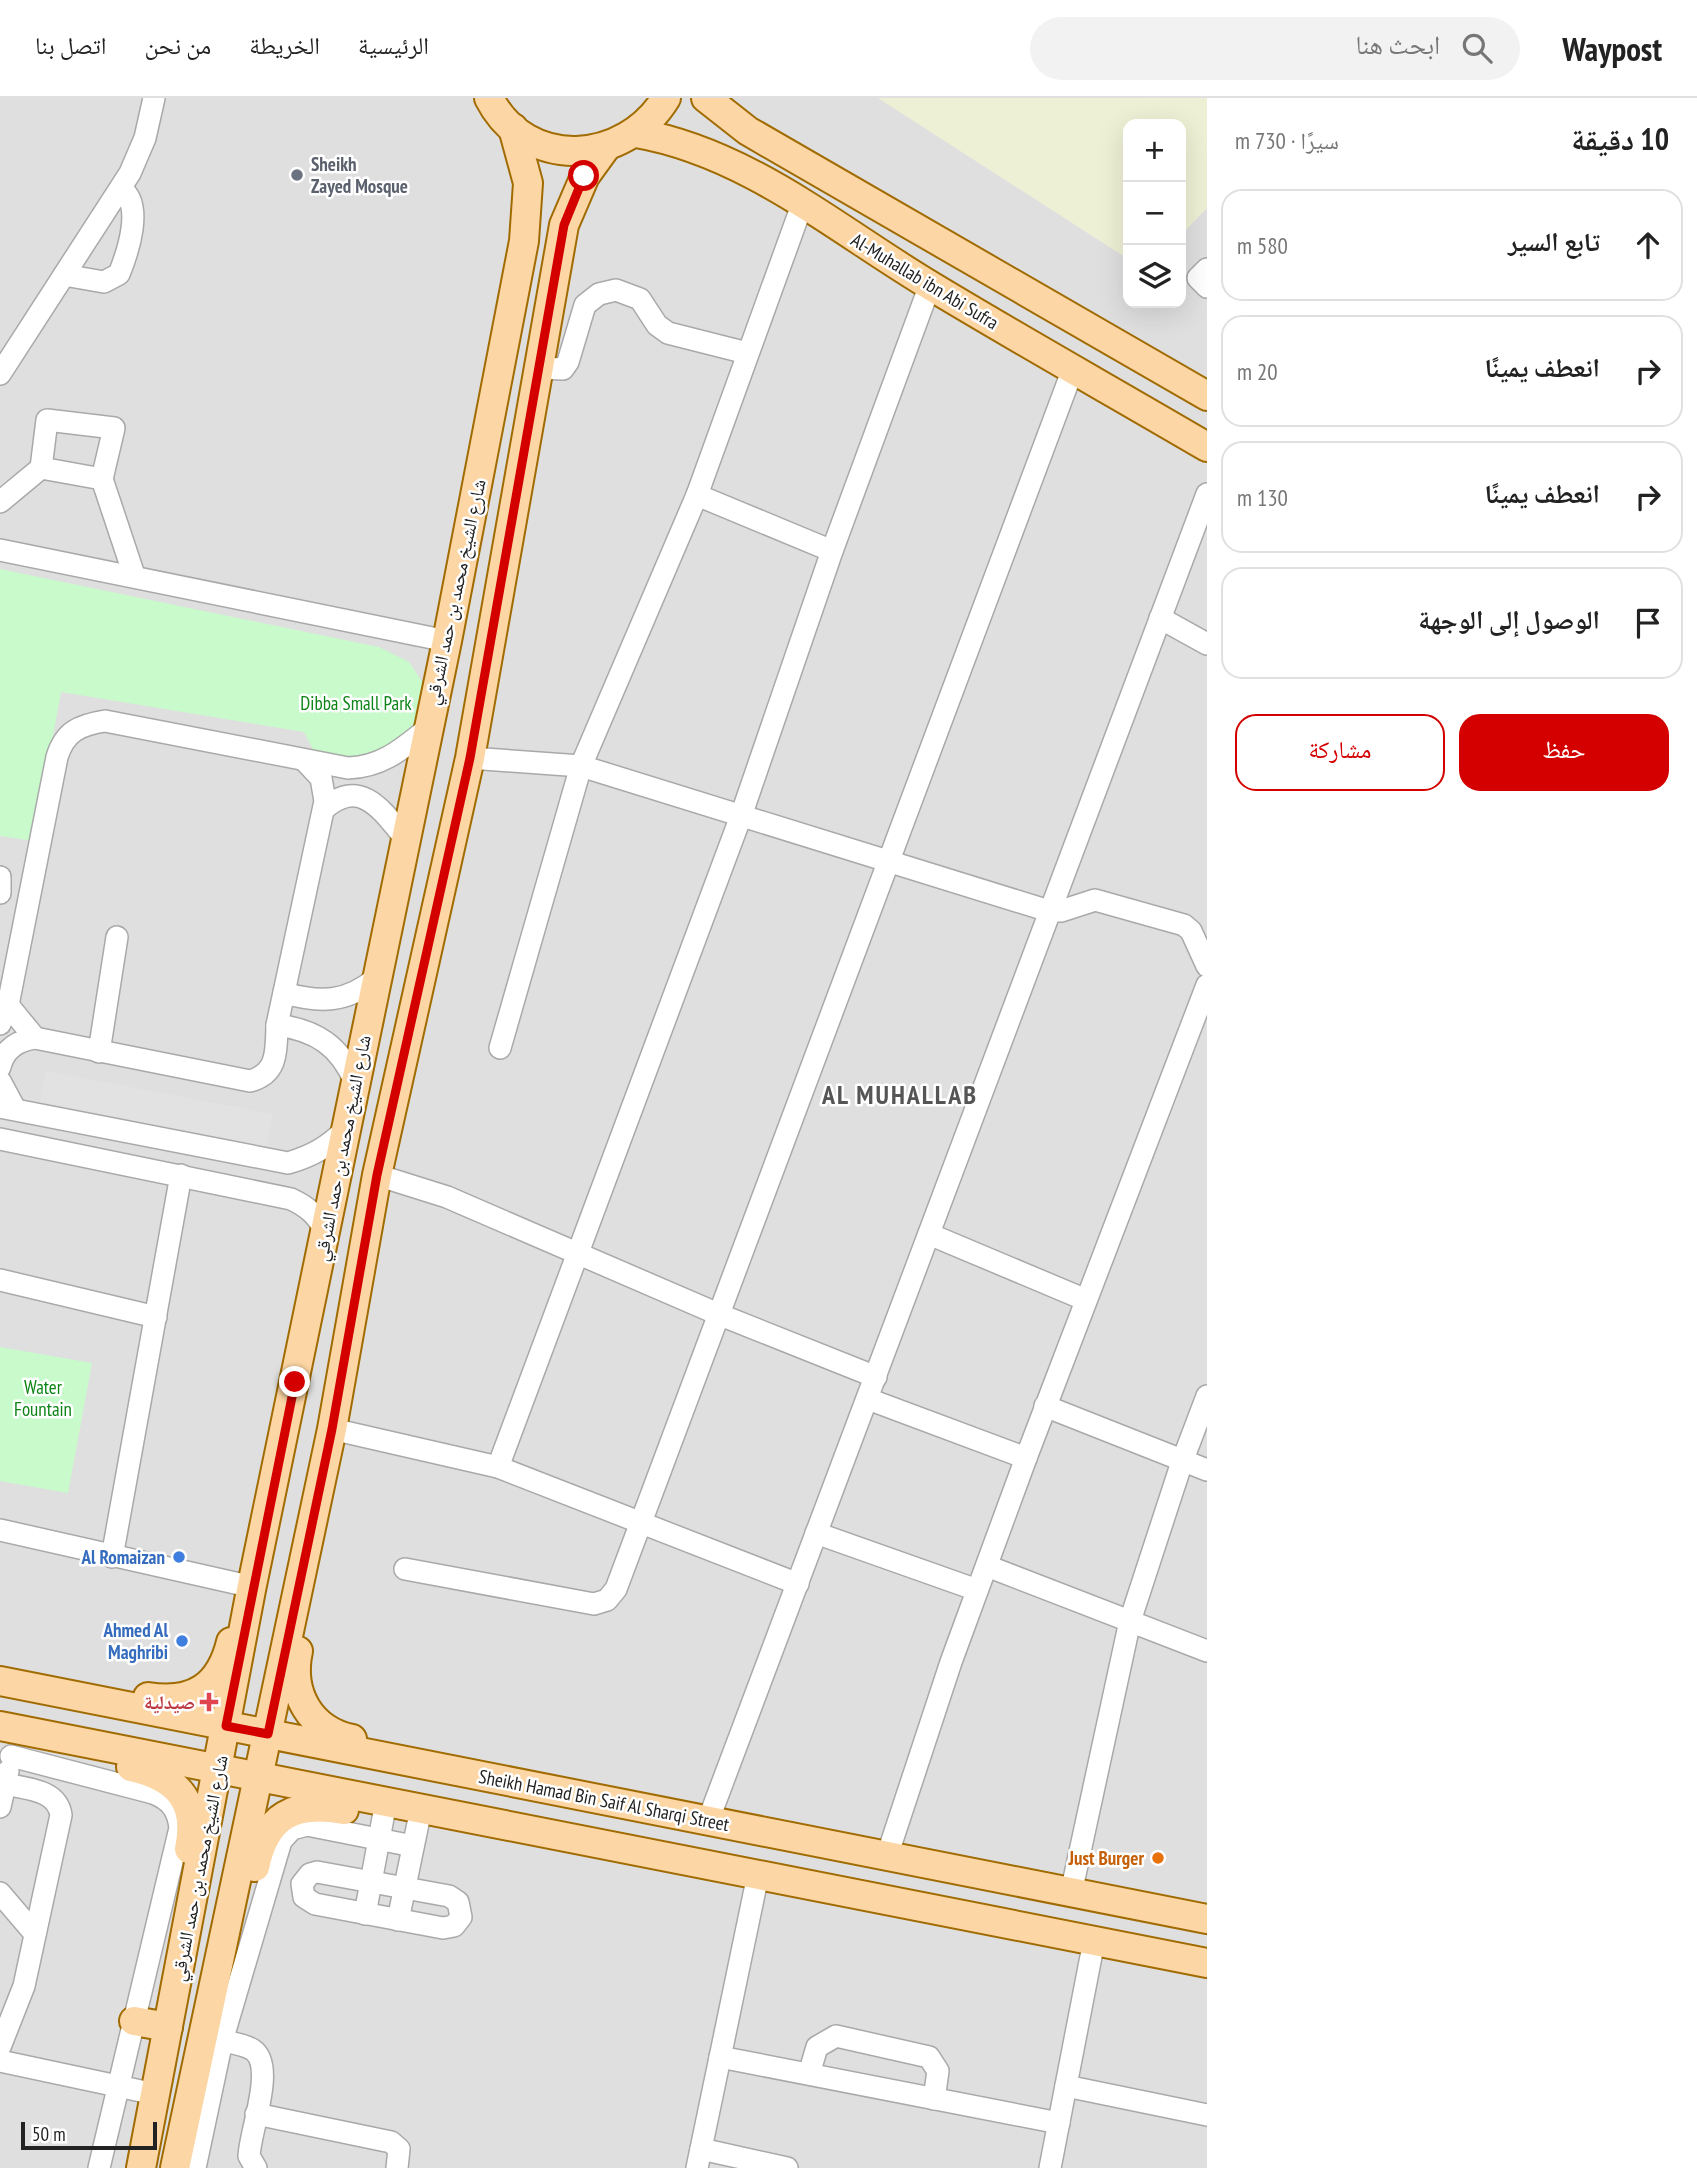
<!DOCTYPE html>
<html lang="ar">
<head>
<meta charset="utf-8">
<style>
	body { margin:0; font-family:"PT Sans Narrow","Noto Naskh Arabic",sans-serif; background:#f2f2f2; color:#222; direction:rtl }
	.controls { position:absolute; right:21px; top:21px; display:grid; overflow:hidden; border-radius:14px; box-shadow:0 7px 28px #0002 }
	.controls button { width:63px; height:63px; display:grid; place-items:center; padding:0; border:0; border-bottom:2px solid #e0e0e0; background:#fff; color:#222; font:35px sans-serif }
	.scale { position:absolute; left:21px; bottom:18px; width:136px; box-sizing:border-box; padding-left:7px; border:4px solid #222; border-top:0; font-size:19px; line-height:24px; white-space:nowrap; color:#222; -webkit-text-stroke:5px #fff; paint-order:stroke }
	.stop { position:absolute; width:21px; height:21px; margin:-16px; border:5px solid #d40000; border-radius:50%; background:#fff }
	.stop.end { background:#d40000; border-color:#fff; box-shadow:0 2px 7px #0008 }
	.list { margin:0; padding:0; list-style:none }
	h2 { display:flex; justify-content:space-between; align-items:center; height:91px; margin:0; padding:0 28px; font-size:30px }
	h2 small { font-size:23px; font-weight:400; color:#767676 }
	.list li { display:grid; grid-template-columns:46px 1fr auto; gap:21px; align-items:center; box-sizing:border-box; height:112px; margin:0 14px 14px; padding:0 14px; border:2px solid #e0e0e0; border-radius:21px }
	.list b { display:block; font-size:26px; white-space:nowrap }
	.list em { font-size:23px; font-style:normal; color:#767676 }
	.actions { display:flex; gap:14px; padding:21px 28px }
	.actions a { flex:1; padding:16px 0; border:2px solid #d40000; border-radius:21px; text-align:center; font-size:24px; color:#d40000 }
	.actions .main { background:#d40000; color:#fff }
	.icon { flex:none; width:38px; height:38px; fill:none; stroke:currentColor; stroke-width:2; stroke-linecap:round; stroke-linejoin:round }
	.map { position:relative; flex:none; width:1207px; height:2070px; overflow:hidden; direction:ltr }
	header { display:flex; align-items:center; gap:42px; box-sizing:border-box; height:98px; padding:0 35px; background:#fff; border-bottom:2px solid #e0e0e0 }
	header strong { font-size:33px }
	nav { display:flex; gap:38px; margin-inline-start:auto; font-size:24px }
	.search { width:490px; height:63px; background:#f2f2f2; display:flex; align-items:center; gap:18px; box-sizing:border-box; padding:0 24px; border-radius:38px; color:#767676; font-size:26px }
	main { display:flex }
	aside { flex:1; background:#fff }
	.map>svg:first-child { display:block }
</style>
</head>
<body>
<header>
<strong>Waypost</strong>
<div class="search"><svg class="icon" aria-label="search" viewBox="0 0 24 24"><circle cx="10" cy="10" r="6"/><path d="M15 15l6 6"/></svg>ابحث هنا</div>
<nav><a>الرئيسية</a><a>الخريطة</a><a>من نحن</a><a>اتصل بنا</a></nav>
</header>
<main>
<aside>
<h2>10 دقيقة<small>سيرًا · 730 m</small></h2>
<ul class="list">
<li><svg class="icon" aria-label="ahead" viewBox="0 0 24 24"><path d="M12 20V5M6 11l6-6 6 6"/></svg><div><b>تابع السير</b></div><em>580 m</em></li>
<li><svg class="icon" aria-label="right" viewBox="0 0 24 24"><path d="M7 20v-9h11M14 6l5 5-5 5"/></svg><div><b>انعطف يمينًا</b></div><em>20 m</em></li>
<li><svg class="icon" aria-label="right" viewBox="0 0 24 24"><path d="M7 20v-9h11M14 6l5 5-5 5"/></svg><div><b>انعطف يمينًا</b></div><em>130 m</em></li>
<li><svg class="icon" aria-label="arrive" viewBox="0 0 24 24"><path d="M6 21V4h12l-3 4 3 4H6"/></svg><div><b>الوصول إلى الوجهة</b></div></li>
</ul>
<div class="actions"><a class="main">حفظ</a><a>مشاركة</a></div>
</aside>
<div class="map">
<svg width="1207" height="2070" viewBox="0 0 1207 2070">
	<rect width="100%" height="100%" fill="#f2efe9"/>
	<path fill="#e0dfdf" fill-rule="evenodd" d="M0 0H1207V2070H0ZM1128 26H1181V205H1128Z"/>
	<polygon fill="#eef0d5" points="878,0 1207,0 1207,110 1181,137 1181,26 1128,26 1128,161"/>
	<g fill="#c8facc">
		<polygon points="0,471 379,549 409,564 423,585 418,618 405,648 365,668 319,663 304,634 61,594 34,743 0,738"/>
		<polygon points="0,1249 92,1265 68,1395 0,1383"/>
	</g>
	<polygon fill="#e2e2e2" points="46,973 273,1016 266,1050 39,1007"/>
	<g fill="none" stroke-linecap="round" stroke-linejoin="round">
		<defs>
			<g id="minor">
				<polyline points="1207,171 1198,180 1207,189"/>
				<path d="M64 177 104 184 119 176C128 154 144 106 121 91"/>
				<polyline points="537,270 563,271 568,264 585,207 599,196 616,192 640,201 657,227 668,235 747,255"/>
				<polyline points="0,276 130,75 145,40 154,0"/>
				<polyline points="41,370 47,322 114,330 102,381"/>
				<polyline points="697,397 832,453"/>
				<polyline points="0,404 41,370 102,381 134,477"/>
				<polyline points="0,452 447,543"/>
				<polyline points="1160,520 1207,546"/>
				<polyline points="470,660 581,668 1049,813 1061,813 1095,802 1184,827 1191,833 1207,868"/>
				<path d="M324 711C360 679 382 712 404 739"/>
				<polyline points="0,779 0,795"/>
				<path d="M284 895C320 905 347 905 376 880"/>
				<polyline points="8,907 35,940"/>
				<path d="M0 926 8 907 57 659C65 633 80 627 105 623L348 670C382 669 402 651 427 631"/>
				<path d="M277 927C316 932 340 948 355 984"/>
				<polyline points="500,950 581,668 697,397 802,107"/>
				<polyline points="99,954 117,839"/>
				<path d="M0 969C4 951 17 943 35 940L250 983C279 975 276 951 277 927L325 703 321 680 305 663"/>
				<polyline points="0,983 15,1011"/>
				<path d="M0 1009 288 1065C312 1058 328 1049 346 1031"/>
				<path d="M0 1041 291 1101C308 1109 317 1117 326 1134"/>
				<polyline points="377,1077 447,1099 718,1216 876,1279"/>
				<polyline points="929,1136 1086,1202"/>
				<polyline points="0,1182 156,1219"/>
				<polyline points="868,1301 1026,1360"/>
				<polyline points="1045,1308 1207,1372"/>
				<polyline points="332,1331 498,1369 798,1486"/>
				<polyline points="498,1369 741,718 832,453 930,187"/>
				<polyline points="0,1432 244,1487"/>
				<polyline points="816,1435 977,1492"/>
				<polyline points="112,1459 181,1077"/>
				<polyline points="987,1468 1207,1553"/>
				<polyline points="405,1471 594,1506 607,1502 616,1491 1073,271"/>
				<path d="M11 1658 153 1695C171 1702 178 1712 180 1730L99 2070"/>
				<polyline points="0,1709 8,1673"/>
				<polyline points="708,1723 1207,396"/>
				<polyline points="887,1758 951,1564 1026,1360 1207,887"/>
				<polygon points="317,1774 449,1798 458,1804 461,1819 454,1828 443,1830 315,1806 304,1799 302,1786 310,1776"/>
				<polyline points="0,1795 35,1836"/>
				<polyline points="1071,1795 1130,1523 1182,1364 1207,1298"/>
				<polyline points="365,1816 386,1704"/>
				<polyline points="398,1822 421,1711"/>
				<path d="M222 1943C232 1945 244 1946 253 1952 276 1968 250 2033 249 2058L256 2070"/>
				<path d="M0 1949 24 1888 61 1717C57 1691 26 1691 5 1686"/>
				<polyline points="720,1959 1059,2025"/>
				<polyline points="0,1963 155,1996"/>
				<polyline points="809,1976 817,1949 836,1938 929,1959 938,1973 934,2001"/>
				<polyline points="1066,1988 1207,2017"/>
				<polyline points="256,2016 391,2044 399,2051 397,2070"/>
				<polyline points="701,2051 787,2070"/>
				<polyline points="195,2070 222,1943 281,1743 292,1731 307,1727 413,1748"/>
				<polyline points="697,2070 758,1777"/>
				<polyline points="1050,2070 1094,1843"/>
			</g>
			<g id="major">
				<path d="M489 0C527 74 625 67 666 0"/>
				<polyline points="706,0 748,33 1207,298"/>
				<path d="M636 35C747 54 836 131 931 188 1022 243 1115 295 1207 349"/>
				<path d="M298 1553C289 1595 310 1632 352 1641"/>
				<polyline points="0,1583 1207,1821"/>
				<path d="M148 1599C193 1606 220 1589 231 1544"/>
				<polyline points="0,1628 1207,1865"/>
				<path d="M131 1669C177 1679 199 1703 189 1751"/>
				<path d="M255 1769C266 1717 294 1703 344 1712"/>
				<polyline points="134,1923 168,1929"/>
				<polyline points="141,2070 251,1492 447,543 524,143 528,85 513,30"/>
				<polyline points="175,2070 332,1331 377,1077 470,660 564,127 585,78 606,49"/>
			</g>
		</defs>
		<use href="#minor" stroke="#a9a9a9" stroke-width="24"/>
		<use href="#major" stroke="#a06b00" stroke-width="32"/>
		<use href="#minor" stroke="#fff" stroke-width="21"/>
		<use href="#major" stroke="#fcd6a4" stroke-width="28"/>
	</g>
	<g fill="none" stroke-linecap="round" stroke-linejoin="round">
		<polyline stroke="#d40000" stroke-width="9" points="295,1284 226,1628 268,1636 332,1331 377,1077 470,660 564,127 584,78"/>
	</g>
	<circle fill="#6b7280" stroke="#fff" stroke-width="2.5" cx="297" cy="77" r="7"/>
	<g fill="#3f7fe0" stroke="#fff" stroke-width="2.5">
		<circle cx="179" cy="1459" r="7"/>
		<circle cx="182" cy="1543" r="7"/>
	</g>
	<path fill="#e0444e" stroke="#fff" stroke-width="2.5" d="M205.5 1593.5h7v7h7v7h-7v7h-7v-7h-7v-7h7z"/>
	<circle fill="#e8710a" stroke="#fff" stroke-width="2.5" cx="1158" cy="1760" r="7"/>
	<g text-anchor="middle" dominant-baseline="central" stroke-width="5" stroke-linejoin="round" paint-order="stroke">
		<g font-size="19" font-weight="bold" fill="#5b616d" stroke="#fff" text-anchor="start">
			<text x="311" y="66">Sheikh<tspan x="311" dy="22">Zayed Mosque</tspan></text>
		</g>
		<g font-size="19" fill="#222" stroke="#fff">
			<text transform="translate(925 183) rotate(31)">Al-Muhallab ibn Abi Sufra</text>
			<text transform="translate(455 494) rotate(-78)">شارع الشيخ محمد بن حمد الشرقي</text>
			<text transform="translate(342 1050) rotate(-79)">شارع الشيخ محمد بن حمد الشرقي</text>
			<text transform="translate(604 1702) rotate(11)">Sheikh Hamad Bin Saif Al Sharqi Street</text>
			<text transform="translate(199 1770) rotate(-79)">شارع الشيخ محمد بن حمد الشرقي</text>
		</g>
		<g font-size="19" fill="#0c8416" stroke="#fff">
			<text x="356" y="605">Dibba Small Park</text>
			<text x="43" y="1289">Water<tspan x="43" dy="22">Fountain</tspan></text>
		</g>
		<g font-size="19" font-weight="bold" fill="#366cbe" stroke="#fff" text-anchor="end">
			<text x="165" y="1459">Al Romaizan</text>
			<text x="168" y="1532">Ahmed Al<tspan x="168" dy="22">Maghribi</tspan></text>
		</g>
		<g font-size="19" font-weight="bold" fill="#be3a42" stroke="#fff" text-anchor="end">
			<text x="195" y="1604">صيدلية</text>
		</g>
		<g font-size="19" font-weight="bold" fill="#c56008" stroke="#fff" text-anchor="end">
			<text x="1144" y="1760">Just Burger</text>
		</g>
		<g font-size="26" font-weight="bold" letter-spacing="2" fill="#555" stroke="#fff">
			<text x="900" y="996">AL MUHALLAB</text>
		</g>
	</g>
</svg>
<div class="controls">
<button>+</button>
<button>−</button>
<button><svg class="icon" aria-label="layers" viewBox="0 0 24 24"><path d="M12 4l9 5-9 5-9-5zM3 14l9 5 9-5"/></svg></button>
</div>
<div class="scale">50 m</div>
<div class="stop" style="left:584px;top:78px"></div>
<div class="stop end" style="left:295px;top:1284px"></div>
</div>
</main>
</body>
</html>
